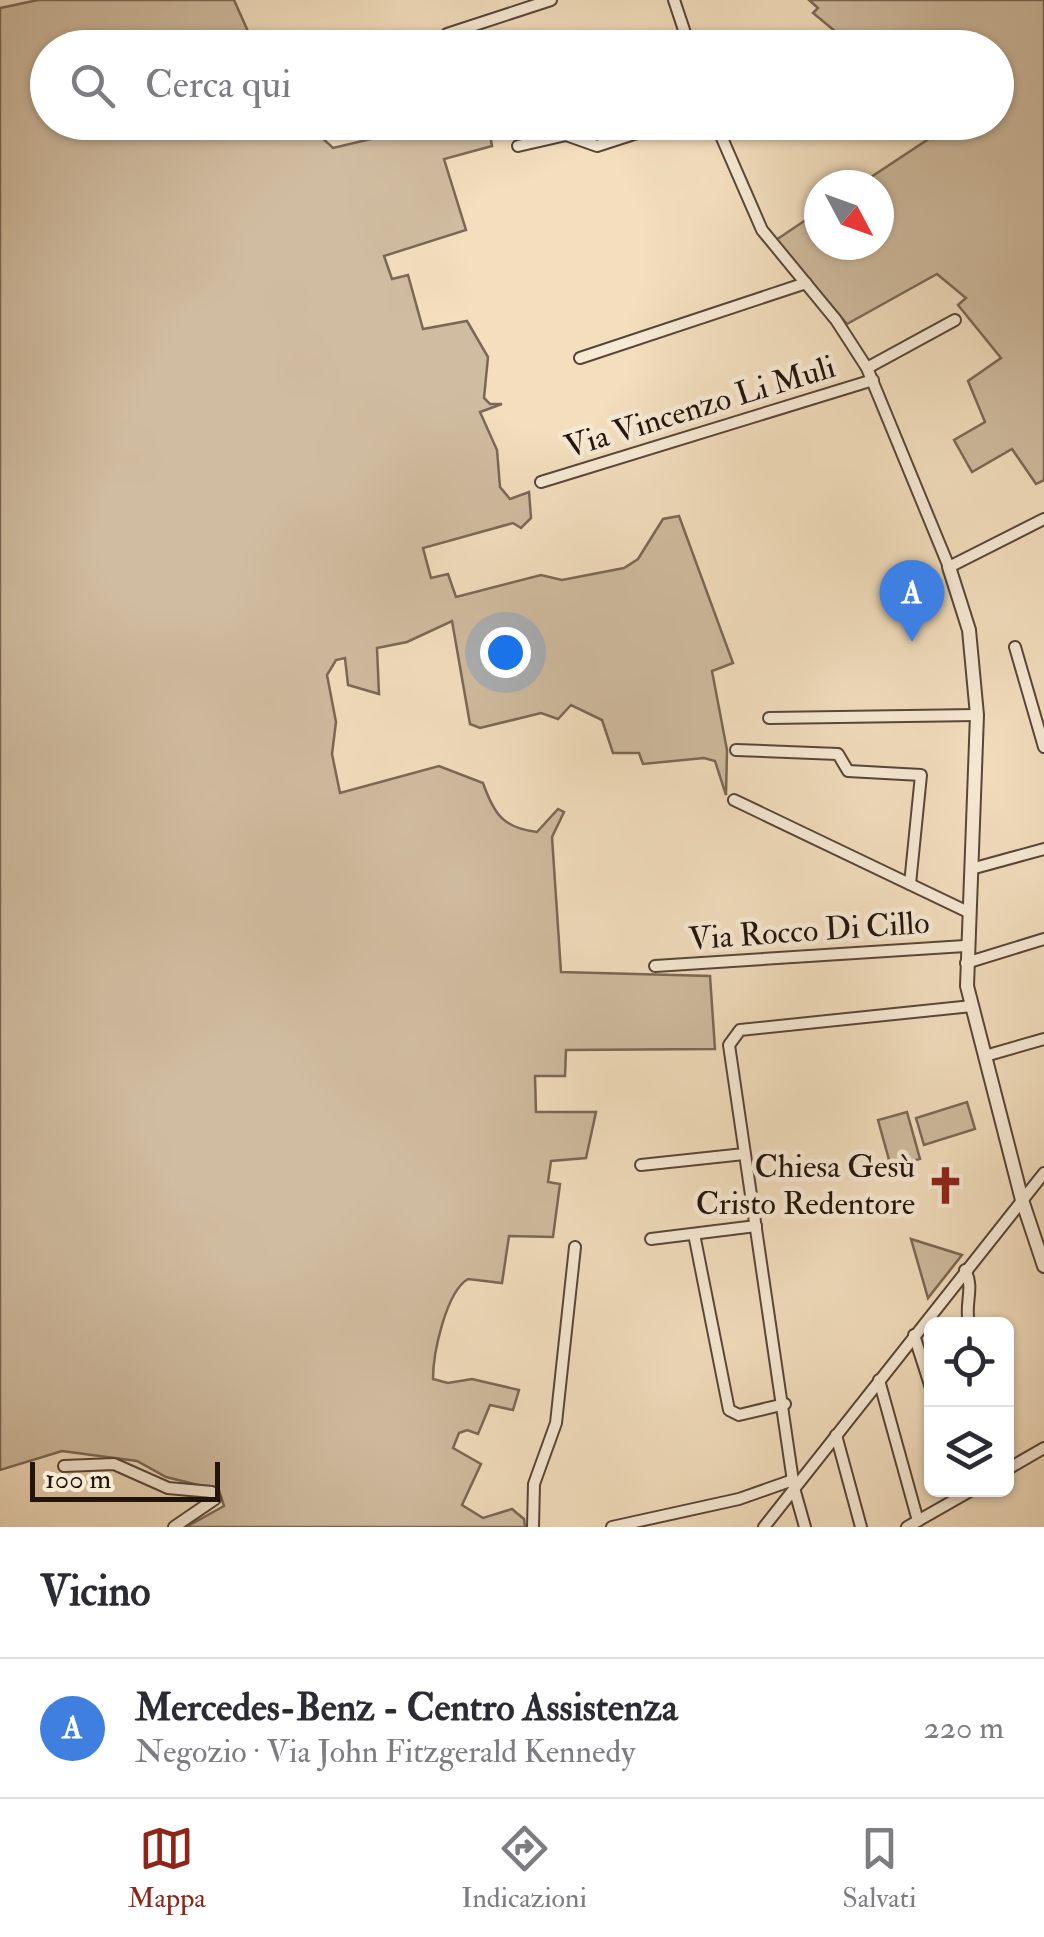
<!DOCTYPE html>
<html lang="it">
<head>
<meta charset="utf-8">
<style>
	body { margin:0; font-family:"IM FELL Double Pica",serif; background:#f7f7f7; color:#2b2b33 }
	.controls { position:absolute; right:30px; bottom:30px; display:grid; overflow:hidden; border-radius:15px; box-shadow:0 2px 8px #0004 }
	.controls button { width:90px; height:90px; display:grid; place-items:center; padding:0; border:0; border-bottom:2px solid #e1e1e2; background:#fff; color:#2b2b33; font:50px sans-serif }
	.compass { position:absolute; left:804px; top:170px; width:90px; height:90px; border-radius:50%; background:#fff; box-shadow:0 2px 8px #0004; rotate:131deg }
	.scale { position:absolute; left:30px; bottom:25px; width:190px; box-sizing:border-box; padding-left:10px; border:5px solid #23140b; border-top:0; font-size:28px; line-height:35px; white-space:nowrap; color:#23140b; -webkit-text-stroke:8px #f7ead5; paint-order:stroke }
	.you { position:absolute; left:505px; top:652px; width:35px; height:35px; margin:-25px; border:8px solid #fff; border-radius:50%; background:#1a73e8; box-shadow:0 0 0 15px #1a73e833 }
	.badge { display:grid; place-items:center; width:65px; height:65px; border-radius:50%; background:#8f2418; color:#fff; font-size:32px; font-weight:700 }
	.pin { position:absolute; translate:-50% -82px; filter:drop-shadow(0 2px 5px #0008) }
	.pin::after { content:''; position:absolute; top:52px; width:35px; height:30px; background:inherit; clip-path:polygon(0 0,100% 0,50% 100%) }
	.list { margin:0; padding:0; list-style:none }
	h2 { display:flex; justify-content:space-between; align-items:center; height:130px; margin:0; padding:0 40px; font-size:42px }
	h2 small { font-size:32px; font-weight:400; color:#7c7c81 }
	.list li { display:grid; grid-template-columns:65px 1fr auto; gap:30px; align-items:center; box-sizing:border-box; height:140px; padding:0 40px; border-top:2px solid #e1e1e2 }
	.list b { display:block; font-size:38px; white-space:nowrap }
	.list p { margin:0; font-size:32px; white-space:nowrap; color:#7c7c81 }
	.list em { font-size:32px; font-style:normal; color:#7c7c81 }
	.icon { flex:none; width:55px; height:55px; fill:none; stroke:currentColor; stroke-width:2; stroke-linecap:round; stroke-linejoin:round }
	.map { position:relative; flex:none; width:1044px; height:1527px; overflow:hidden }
	.search { position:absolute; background:#fff; box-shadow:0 2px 8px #0004; left:30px; right:30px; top:30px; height:110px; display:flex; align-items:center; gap:25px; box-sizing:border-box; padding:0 35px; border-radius:55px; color:#7c7c81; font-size:38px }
	.sheet { height:270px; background:#fff }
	nav { display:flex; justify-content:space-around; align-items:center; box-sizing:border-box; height:140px; border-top:2px solid #e1e1e2; background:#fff; font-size:28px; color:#7c7c81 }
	nav a { display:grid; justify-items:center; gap:5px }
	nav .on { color:#8f2418 }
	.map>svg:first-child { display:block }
</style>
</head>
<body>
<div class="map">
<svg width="1044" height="1527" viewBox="0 0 1044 1527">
	<rect width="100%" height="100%" fill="#f3debe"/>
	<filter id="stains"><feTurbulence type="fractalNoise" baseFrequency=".002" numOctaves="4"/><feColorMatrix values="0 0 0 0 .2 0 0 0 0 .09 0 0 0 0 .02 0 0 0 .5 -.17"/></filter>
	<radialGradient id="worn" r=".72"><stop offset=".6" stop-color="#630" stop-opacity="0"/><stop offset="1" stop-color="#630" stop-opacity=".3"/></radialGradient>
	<g fill="#d0bca0" stroke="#7a6856" stroke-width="2.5">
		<path d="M38 0H234L255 47 48 48V122L306 123 333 148 396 133 408 123H488L492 146 444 159 466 230 384 256 392 279 408 275 423 329 467 321 488 357 484 398 490 404H502L480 412 497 450 500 487 510 499 529 492 531 518 521 528 513 523 423 548 431 578 448 574 456 597 541 575 562 580 624 568 638 559 663 519 679 516 733 663 712 671 727 750 726 795 715 761 704 758 643 764 639 753H613L602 720 571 705 558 719 541 713 480 728 470 724 452 621 407 642 377 648 379 694 348 685 345 658 336 660 327 675 336 722 332 754 340 793 439 766 483 783C494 814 503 828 537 832L558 809 564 812 552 837 561 972 710 976 715 1049 566 1050 565 1076H535L536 1112H596L586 1158 551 1161 548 1182 560 1184 553 1237 509 1236 502 1283 468 1279C446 1292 433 1353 433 1379L448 1383 472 1379 519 1390 513 1410 490 1405 478 1434 467 1430 459 1433 453 1448 481 1464 462 1505 483 1518 512 1509 524 1519 525 1527H186L224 1506 219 1490 166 1477 137 1461 62 1451 0 1470V8Z"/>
		<polygon points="809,0 1044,0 1044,480 1036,484 1012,449 972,472 954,440 985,422 968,381 1001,358 958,305 966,298 937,274 847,324 776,240 819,211 819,245 879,245 879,185 859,185 930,138 923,123 996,122 996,48 820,47 817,41 836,32 813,13 818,8"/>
		<polygon points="967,1102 975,1129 924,1145 916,1118"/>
		<polygon points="907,1112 920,1159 891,1167 878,1120"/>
		<polygon points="911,1239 962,1255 928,1298"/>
	</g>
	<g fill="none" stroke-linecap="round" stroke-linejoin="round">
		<defs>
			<g id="minor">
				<polyline points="674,0 690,48"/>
				<polyline points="443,48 447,34 551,0"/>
				<polyline points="715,122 762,230 836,320 867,368 949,567 1044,519"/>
				<polyline points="518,146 566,135 597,146 671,122"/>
				<polyline points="580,358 806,283"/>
				<polyline points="867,368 955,320"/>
				<polyline points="541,482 873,380"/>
				<polyline points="1015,647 1044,747"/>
				<polyline points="769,718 977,715"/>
				<polyline points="736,750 838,754 848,771 921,775 910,884"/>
				<polyline points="734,800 968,912"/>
				<polyline points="971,869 1044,849"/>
				<polyline points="966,963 1044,939"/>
				<polyline points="655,966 965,946"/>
				<polyline points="985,1056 1044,1039"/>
				<polyline points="641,1165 744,1154"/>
				<polyline points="694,1234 729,1410 739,1415 785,1404"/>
				<polyline points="651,1239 756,1226"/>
				<path d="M965 1270C975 1288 964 1304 969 1324"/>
				<polyline points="914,1335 932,1391"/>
				<polyline points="879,1380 918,1521"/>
				<polyline points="836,1435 861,1527"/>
				<polyline points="64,1466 114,1464 168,1488 212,1492 215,1499 174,1527"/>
				<polyline points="1006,1470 1044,1448"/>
				<polyline points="533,1527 534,1484 556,1423 575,1247"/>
				<polyline points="612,1527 739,1499 793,1480"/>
				<polyline points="764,1527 1044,1173"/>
				<polyline points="805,1527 794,1488 729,1045 740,1030 972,1006"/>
				<polyline points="907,1527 972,1490"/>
			</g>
			<polyline id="tertiary" points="949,567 969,630 977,715 967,986 1022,1200 1044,1266"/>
		</defs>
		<use href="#minor" stroke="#574638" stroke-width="14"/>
		<use href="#tertiary" stroke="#574638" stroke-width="16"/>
		<use href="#minor" stroke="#f7ead5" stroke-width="10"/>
		<use href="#tertiary" stroke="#f7ead5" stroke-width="12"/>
	</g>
	<defs>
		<symbol id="church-bare" viewBox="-9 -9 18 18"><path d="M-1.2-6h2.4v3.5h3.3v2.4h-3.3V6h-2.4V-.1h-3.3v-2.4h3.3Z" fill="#8f2418" stroke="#f7ead5" stroke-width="2.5" paint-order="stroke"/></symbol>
	</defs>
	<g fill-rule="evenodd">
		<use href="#church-bare" x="918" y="1158" width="55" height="55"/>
	</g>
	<g text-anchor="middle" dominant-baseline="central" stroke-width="9" stroke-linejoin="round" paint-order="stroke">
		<g font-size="32" fill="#23140b" stroke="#f7ead5">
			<text transform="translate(700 407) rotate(-17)">Via Vincenzo Li Muli</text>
			<text transform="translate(809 931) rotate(-4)">Via Rocco Di Cillo</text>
		</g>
		<g font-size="32" fill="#23140b" stroke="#f7ead5" text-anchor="end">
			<text x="915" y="1167">Chiesa Gesù<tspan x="915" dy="37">Cristo Redentore</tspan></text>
		</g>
	</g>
	<rect width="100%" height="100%" filter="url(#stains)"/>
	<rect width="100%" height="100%" fill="url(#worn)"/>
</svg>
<div class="controls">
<button><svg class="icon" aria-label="locate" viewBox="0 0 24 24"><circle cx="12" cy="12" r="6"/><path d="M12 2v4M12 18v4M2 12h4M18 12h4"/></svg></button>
<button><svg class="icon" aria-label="layers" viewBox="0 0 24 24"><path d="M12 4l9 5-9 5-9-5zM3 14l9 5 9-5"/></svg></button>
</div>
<svg class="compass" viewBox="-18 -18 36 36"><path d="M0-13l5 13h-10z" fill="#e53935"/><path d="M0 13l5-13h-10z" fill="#7c7c81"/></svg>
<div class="scale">100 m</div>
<div class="you"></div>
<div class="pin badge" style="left:912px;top:642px;background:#3f7fe0">A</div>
<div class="search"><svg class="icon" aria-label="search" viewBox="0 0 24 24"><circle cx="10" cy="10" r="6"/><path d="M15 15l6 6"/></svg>Cerca qui</div>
</div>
<section class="sheet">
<h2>Vicino<small></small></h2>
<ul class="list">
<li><span class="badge" style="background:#3f7fe0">A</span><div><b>Mercedes-Benz - Centro Assistenza</b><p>Negozio · Via John Fitzgerald Kennedy</p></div><em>220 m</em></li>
</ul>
</section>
<nav>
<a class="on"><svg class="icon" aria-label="map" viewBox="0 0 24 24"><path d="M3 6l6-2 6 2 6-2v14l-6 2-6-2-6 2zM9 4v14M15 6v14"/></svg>Mappa</a>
<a><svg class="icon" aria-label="directions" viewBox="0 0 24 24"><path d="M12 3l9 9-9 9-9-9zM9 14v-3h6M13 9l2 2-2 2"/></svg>Indicazioni</a>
<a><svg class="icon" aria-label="saved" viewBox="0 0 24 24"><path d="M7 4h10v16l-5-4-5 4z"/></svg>Salvati</a>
</nav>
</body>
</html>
